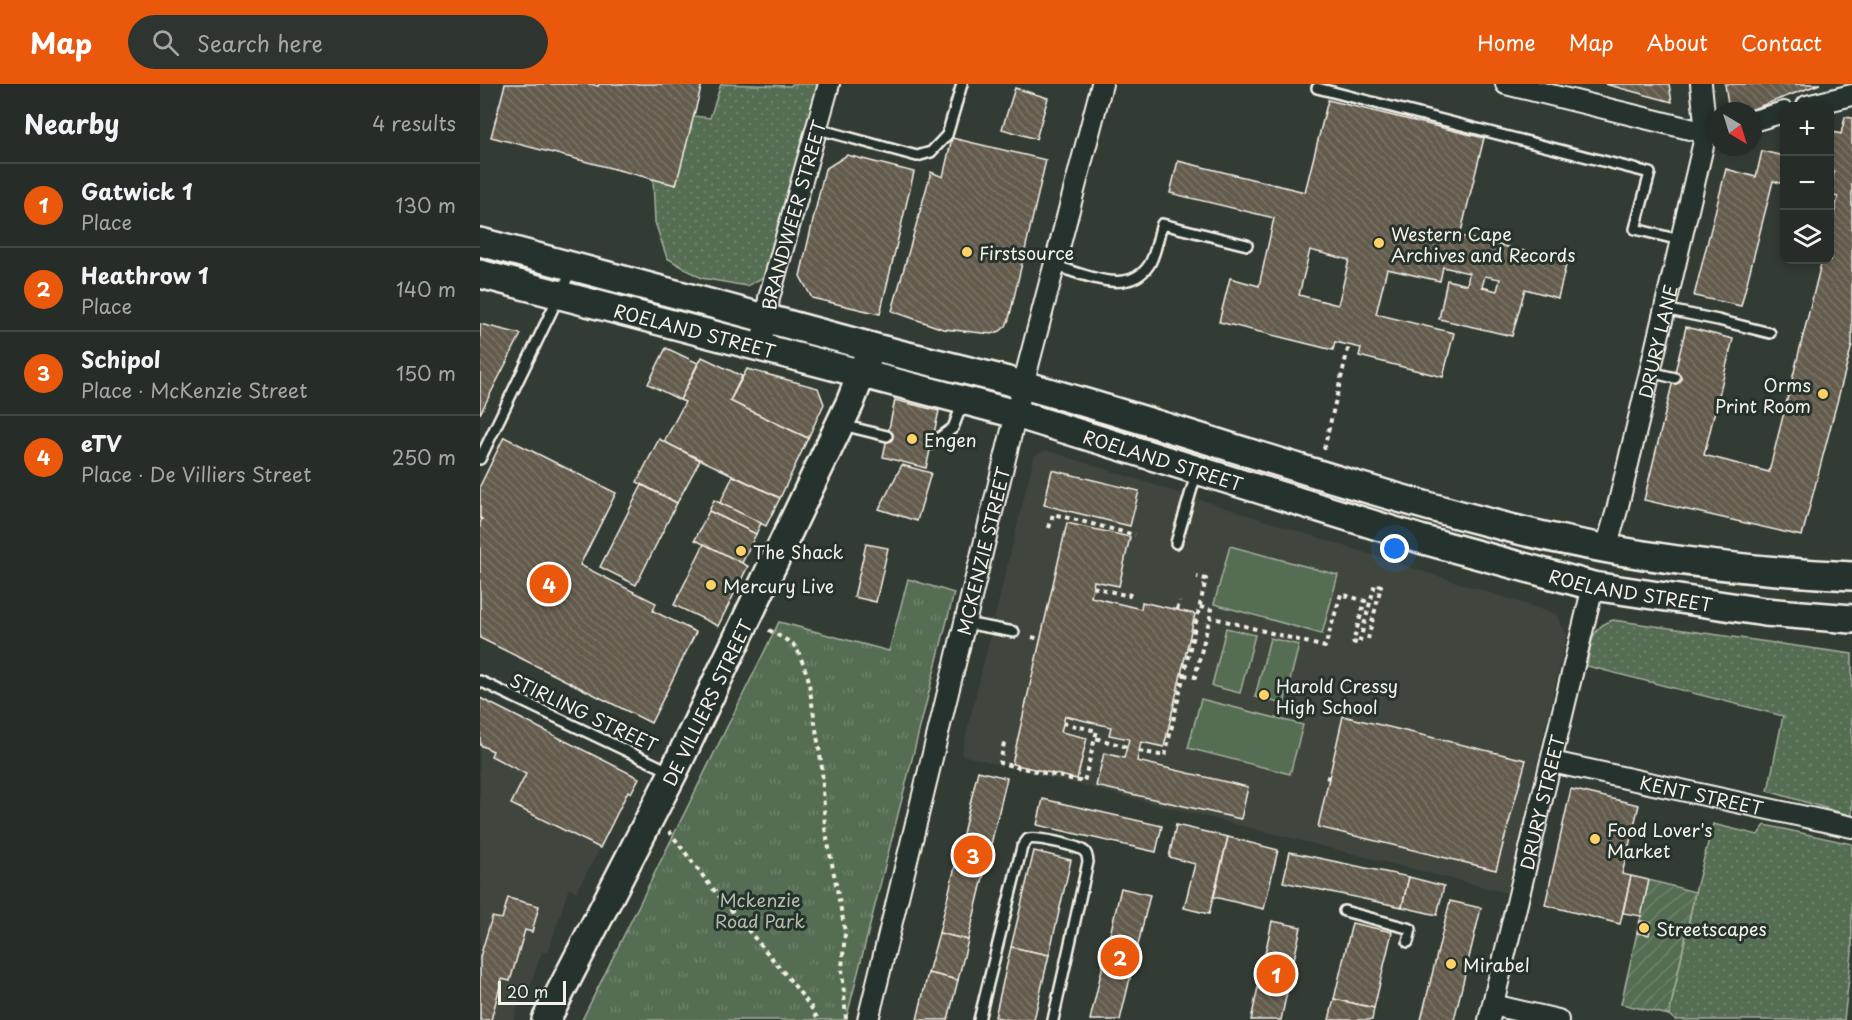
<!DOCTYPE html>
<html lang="en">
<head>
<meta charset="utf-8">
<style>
	body { margin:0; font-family:"Playpen Sans",sans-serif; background:#2e342f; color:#f1f3f6 }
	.controls { position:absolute; right:18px; top:18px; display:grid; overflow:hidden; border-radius:12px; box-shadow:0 3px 9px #0003 }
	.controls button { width:54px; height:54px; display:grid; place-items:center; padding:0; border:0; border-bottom:2px solid #424844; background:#262c27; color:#f1f3f6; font:30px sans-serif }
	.compass { position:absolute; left:1228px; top:18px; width:54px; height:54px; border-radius:50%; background:#262c27; box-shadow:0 3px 9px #0003; rotate:142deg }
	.scale { position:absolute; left:18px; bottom:15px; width:68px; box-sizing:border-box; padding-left:6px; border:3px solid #f4f1e8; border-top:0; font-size:16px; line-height:21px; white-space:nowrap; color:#f4f1e8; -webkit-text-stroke:4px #26332d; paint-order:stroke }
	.you { position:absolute; left:915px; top:465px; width:21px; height:21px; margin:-15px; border:4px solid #fff; border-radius:50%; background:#1a73e8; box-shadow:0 0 0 9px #1a73e833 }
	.badge { display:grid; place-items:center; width:39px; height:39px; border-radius:50%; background:#ea580c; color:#fff; font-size:20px; font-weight:700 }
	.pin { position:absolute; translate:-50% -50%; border:3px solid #fff; box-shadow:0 2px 6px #0006 }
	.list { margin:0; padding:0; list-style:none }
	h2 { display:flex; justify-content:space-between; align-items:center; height:78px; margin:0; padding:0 24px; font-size:26px }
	h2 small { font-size:20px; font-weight:400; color:#a4a7a7 }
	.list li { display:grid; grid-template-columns:39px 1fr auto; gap:18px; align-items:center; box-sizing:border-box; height:84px; padding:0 24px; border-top:2px solid #424844 }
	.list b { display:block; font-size:22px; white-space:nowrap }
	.list p { margin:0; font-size:20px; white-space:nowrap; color:#a4a7a7 }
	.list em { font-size:20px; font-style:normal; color:#a4a7a7 }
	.icon { flex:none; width:33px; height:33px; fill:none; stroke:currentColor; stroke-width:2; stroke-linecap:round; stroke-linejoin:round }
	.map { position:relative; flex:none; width:1372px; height:936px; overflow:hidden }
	header { display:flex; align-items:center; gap:36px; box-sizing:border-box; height:84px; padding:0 30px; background:#ea580c; color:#fff }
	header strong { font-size:28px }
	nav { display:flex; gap:33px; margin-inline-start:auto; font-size:21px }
	.search { width:420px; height:54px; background:#2e342f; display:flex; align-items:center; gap:15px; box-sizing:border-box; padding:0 21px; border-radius:33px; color:#a4a7a7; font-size:22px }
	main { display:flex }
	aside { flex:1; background:#262c27 }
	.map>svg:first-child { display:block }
</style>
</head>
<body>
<header>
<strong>Map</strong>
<div class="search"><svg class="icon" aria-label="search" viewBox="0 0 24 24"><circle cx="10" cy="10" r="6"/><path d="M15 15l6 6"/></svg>Search here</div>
<nav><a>Home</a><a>Map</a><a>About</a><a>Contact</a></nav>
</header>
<main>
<aside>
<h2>Nearby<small>4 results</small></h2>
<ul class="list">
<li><span class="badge">1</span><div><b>Gatwick 1</b><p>Place</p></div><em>130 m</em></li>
<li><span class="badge">2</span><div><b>Heathrow 1</b><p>Place</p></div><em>140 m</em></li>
<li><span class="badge">3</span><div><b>Schipol</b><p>Place · McKenzie Street</p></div><em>150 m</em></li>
<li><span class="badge">4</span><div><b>eTV</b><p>Place · De Villiers Street</p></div><em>250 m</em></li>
</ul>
</aside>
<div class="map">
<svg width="1372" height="936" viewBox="0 0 1372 936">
	<defs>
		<pattern id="grass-dots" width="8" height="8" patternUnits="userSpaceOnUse" patternTransform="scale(1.5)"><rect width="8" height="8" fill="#556d53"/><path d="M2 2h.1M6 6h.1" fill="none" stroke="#6e826c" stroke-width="1.8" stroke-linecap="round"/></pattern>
		<pattern id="park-tufts" width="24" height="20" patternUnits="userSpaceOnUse" patternTransform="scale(1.5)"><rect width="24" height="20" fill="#556d53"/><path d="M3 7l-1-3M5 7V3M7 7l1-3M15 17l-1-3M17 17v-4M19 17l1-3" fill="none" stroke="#6e826c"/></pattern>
		<pattern id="garden-furrows" width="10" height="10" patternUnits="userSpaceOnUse" patternTransform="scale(1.5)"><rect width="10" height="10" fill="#556d53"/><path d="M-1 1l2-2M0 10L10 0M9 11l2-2" fill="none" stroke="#6e826c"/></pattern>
		<pattern id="building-back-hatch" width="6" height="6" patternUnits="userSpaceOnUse" patternTransform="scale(1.5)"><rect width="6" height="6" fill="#645b4e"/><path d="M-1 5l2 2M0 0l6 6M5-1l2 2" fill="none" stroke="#7b7368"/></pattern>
	</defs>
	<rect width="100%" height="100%" fill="#323b34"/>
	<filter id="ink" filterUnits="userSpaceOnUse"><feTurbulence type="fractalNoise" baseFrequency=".0167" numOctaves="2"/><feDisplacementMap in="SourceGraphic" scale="12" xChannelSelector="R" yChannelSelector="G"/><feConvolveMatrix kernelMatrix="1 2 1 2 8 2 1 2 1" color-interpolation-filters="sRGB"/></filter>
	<g filter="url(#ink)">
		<g fill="#41453c">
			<polygon points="566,366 1076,530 1087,551 1027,809 481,671 554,372"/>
			<polygon points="0,614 159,694 96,808 89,804 68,869 62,868 46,914 41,912 34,936 0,936"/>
		</g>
		<g fill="url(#grass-dots)" stroke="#a4af9e" stroke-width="1.5">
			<polygon points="241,0 311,2 312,0 338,0 297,171 284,193 267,202 221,194 187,174 175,138 173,95 214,32 230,34"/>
			<path d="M1133 536 1372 570V732L1288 707 1303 632 1107 582C1111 561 1110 543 1133 536Z"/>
			<polygon points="1233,740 1278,751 1285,741 1372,760 1372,868 1364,936 1195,936 1189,931 1215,808"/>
		</g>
		<polygon fill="url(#park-tufts)" stroke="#a4af9e" stroke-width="1.5" points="428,495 474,509 366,936 102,936 299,538 409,567"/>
		<polygon fill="url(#garden-furrows)" stroke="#a4af9e" stroke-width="1.5" points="1169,796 1215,808 1189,931 1141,920"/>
		<g fill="#556d53" stroke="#a4af9e" stroke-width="1.5">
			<polygon points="750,462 858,491 842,550 734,520"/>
			<polygon points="746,544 775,551 760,609 732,602"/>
			<polygon points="790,554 819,561 804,620 775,613"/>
			<polygon points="721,615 823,641 810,690 708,664"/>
		</g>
		<g fill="url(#building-back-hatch)" stroke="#f4f1e8" stroke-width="1.5" fill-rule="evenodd">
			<polygon points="25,0 111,0 118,2 119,0 222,0 196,101 11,53"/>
			<polygon points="1125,0 1189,0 1192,18"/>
			<polygon points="1245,0 1340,0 1267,27 1249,27"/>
			<polygon points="535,4 568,14 556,55 522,45"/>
			<path d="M848 16 1004 54 980 152 1087 177 1078 214 1045 205 1032 252 959 235 967 196 987 201 989 189 963 183 960 197 907 185 896 230 974 249 963 293 879 272 881 264 855 258 853 266 739 238 750 194 779 202 794 134 690 109 698 77 825 108ZM830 166 869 176 858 221 819 211ZM1005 192 1020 195 1017 207 1002 203Z"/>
			<polygon points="1365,33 1372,34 1372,261 1322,452 1164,416 1206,243 1253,255 1224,371 1289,388 1342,176 1350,176 1350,146 1358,113 1350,111 1354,88 1350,87 1350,47 1361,50"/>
			<polygon points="472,54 566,76 529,235 526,242 520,247 512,250 463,245 412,227 451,88 463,93"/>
			<polygon points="1282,67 1304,72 1304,100 1293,97 1261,222 1214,212 1246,85 1276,93"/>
			<polygon points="367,71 434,88 400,230 332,214 320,192 345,85"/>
			<polygon points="0,240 41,250 0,330"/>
			<polygon points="186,264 218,279 200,316 168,300"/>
			<polygon points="222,273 262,292 250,317 328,354 300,414 184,358 205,318 200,316"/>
			<polygon points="267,285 338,304 344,320 328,354 250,317"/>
			<polygon points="415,316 459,327 446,384 403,373"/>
			<polygon points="24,353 136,409 100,481 176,519 173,527 216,548 171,639 0,554 0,439 2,435 0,434 0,402"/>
			<polygon points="179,355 220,376 197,419 157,398"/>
			<polygon points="422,381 451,389 437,437 399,425"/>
			<polygon points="572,386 659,407 650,442 564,421"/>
			<polygon points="253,392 300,414 286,442 240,419"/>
			<polygon points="162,401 197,419 156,501 120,483"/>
			<polygon points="234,416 281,439 276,450 229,427"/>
			<polygon points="229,427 276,450 262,479 215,456"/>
			<polygon points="587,439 650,453 639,502 614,497 611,513 661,525 662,518 715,530 684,663 661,658 657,677 768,703 761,735 616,702 624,669 644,674 647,663 649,655 629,651 631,643 585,632 581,648 607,654 597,695 532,680"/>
			<polygon points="224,460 268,482 238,542 194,521"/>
			<polygon points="386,460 408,464 396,518 374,513"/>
			<polygon points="0,614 159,694 151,709 148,707 120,764 31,720 46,690 11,672 13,667 0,661"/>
			<polygon points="863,632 1046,676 1016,786 838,743"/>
			<polygon points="498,687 527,694 488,856 459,849"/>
			<polygon points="1091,705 1159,721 1142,790 1151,792 1140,840 1065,821"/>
			<polygon points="563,715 682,742 676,768 557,741"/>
			<polygon points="696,741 748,753 729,830 704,824 715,780 689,773"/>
			<polygon points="748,753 798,766 784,825 734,813"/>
			<polygon points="554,767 591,776 569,871 531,863"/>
			<polygon points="810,768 929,793 922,823 803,798"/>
			<polygon points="1151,792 1169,796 1161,832 1143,829"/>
			<polygon points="929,793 964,802 957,831 922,823"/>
			<polygon points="641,804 670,811 640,936 610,936"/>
			<polygon points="28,814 59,822 52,848 45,846 30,897 22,895 11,936 0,936 0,873 12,833 22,835"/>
			<polygon points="970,817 1001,824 974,936 941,936"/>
			<polygon points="792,837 821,843 801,936 771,936"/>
			<polygon points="1160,837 1171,839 1169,851 1157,849"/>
			<polygon points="872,839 912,848 894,924 854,915"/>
			<polygon points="459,849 488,856 478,896 448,889"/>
			<polygon points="531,863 569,871 554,936 530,936 515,933"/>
			<polygon points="448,889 478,896 468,936 437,936"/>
			<polygon points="854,915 894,924 892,936 849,936"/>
		</g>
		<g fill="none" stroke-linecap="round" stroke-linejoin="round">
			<defs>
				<g id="lane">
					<polyline points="837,4 1170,89 1155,145 1200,156"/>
					<polyline points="338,45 437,72 451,68 467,51 482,0"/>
					<path d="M573 181C603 190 648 213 669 181 676 170 678 152 682 140L767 161"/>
					<polyline points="1184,225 1238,236 1290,249"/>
					<polyline points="1170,288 1195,294"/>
					<polyline points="362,341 407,352"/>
					<polyline points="451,360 473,344 483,318"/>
					<polyline points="0,375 92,185"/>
					<polyline points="696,459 717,387"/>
					<polyline points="485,539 534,548"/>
					<polyline points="0,597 191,688"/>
					<polyline points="864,827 931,845 928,858"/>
					<path d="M499 936 542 763 548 755C556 753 598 761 605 768 608 772 607 773 608 778L573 936"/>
				</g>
				<g id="street">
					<polyline points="1026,0 1226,49 1236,46"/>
					<polyline points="1327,22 1372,11"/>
					<polyline points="1273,37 1304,28"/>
					<path id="s1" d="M280 262 287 233 289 214 349 0"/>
					<path id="s2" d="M1126 464 1137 426 1170 288 1226 49 1221 0"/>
					<path id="s3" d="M1072 678 1372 743"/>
					<polyline points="1013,921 1078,936"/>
					<path id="s4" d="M388 936 543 301 622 0"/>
					<path id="s5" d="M1009 936 1113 502"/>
				</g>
				<g id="secondary">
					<path d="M0 158C131 192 261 228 392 263 442 276 493 287 543 301 699 344 851 398 1007 438 1126 470 1249 486 1372 492"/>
					<path id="s6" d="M0 190 536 330 940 455 1113 502 1285 528 1372 535"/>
					<path id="s7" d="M66 936 193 689 370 319 387 275"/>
				</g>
			</defs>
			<use href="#lane" stroke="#f4f1e8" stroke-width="14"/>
			<use href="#street" stroke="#f4f1e8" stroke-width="24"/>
			<use href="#secondary" stroke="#f4f1e8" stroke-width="32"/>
			<g stroke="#f4f1e8" stroke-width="4" stroke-dasharray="4.5 4.5" stroke-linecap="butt">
				<polyline points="844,365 869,261"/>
				<polyline points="569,444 573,430 655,451"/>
				<polyline points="613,503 649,512 651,505"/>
				<polyline points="720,523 732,526 730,533 845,563 861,510 885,517 873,558 879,560 895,500 901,502 888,555"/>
				<polyline points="697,526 699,517"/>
				<polyline points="289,546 313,560 319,569 328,593 342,684 345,744 363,836 365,849 362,884 366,936"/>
				<polyline points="552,553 560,555"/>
				<polyline points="704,591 715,593 730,533"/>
				<polyline points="583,639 617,647 615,654"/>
				<polyline points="524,659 520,679 604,698 615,654 647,663"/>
				<polyline points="659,667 685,672 726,495 717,493"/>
				<polyline points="846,693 849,694"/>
				<polyline points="189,747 229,800 306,891 331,923 338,936"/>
			</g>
			<use href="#lane" stroke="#26332d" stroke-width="9"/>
			<use href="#street" stroke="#26332d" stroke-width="20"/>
			<use href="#secondary" stroke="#26332d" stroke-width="27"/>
		</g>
	</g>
	<g fill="#ffd166" stroke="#26332d" stroke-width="2">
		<circle cx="899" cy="159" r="6"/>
		<circle cx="487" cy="168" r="6"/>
		<circle cx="1343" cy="310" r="6"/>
		<circle cx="432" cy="355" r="6"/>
		<circle cx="261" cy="467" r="6"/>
		<circle cx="231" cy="501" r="6"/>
		<circle cx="784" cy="611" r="6"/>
		<circle cx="1115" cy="755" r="6"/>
		<circle cx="1164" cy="844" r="6"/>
		<circle cx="971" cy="880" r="6"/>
	</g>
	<g text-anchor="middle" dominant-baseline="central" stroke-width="6" stroke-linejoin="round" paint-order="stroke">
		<g font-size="18" fill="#f4f1e8" stroke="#26332d">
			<text stroke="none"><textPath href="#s1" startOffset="135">BRANDWEER STREET</textPath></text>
			<text stroke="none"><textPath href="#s6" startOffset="222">ROELAND STREET</textPath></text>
			<text stroke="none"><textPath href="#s2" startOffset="213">DRURY LANE</textPath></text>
			<text stroke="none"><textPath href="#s6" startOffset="708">ROELAND STREET</textPath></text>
			<text stroke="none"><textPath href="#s4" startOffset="483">MCKENZIE STREET</textPath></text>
			<text stroke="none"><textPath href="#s6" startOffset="1194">ROELAND STREET</textPath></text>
			<text stroke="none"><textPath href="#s7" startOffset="356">DE VILLIERS STREET</textPath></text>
			<text transform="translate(104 628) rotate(25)">STIRLING STREET</text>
			<text stroke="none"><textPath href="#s3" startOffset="153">KENT STREET</textPath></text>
			<text stroke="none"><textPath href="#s5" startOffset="224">DRURY STREET</textPath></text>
		</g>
		<g font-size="18" fill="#f4f1e8" stroke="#26332d" text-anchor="start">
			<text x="911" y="149">Western Cape<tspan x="911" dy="21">Archives and Records</tspan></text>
			<text x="499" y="168">Firstsource</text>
			<text x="1331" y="300" text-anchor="end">Orms<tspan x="1331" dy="21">Print Room</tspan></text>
			<text x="444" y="355">Engen</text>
			<text x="273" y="467">The Shack</text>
			<text x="243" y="501">Mercury Live</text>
			<text x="796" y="601">Harold Cressy<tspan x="796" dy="21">High School</tspan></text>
			<text x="1127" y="745">Food Lover's<tspan x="1127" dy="21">Market</tspan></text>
			<text x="1176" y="844">Streetscapes</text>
			<text x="983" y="880">Mirabel</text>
		</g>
		<g font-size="18" fill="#b4bcac" stroke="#26332d">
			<text x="280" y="815">Mckenzie<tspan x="280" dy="21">Road Park</tspan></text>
		</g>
	</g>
</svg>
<div class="controls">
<button>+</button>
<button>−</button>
<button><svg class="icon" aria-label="layers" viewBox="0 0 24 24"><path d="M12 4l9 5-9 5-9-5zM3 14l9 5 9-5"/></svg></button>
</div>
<svg class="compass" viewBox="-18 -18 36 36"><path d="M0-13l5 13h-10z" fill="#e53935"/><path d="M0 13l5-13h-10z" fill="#a4a7a7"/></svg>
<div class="scale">20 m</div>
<div class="you"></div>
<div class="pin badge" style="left:796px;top:890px">1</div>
<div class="pin badge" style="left:640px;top:873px">2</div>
<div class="pin badge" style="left:493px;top:771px">3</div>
<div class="pin badge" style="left:69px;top:500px">4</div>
</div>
</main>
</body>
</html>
